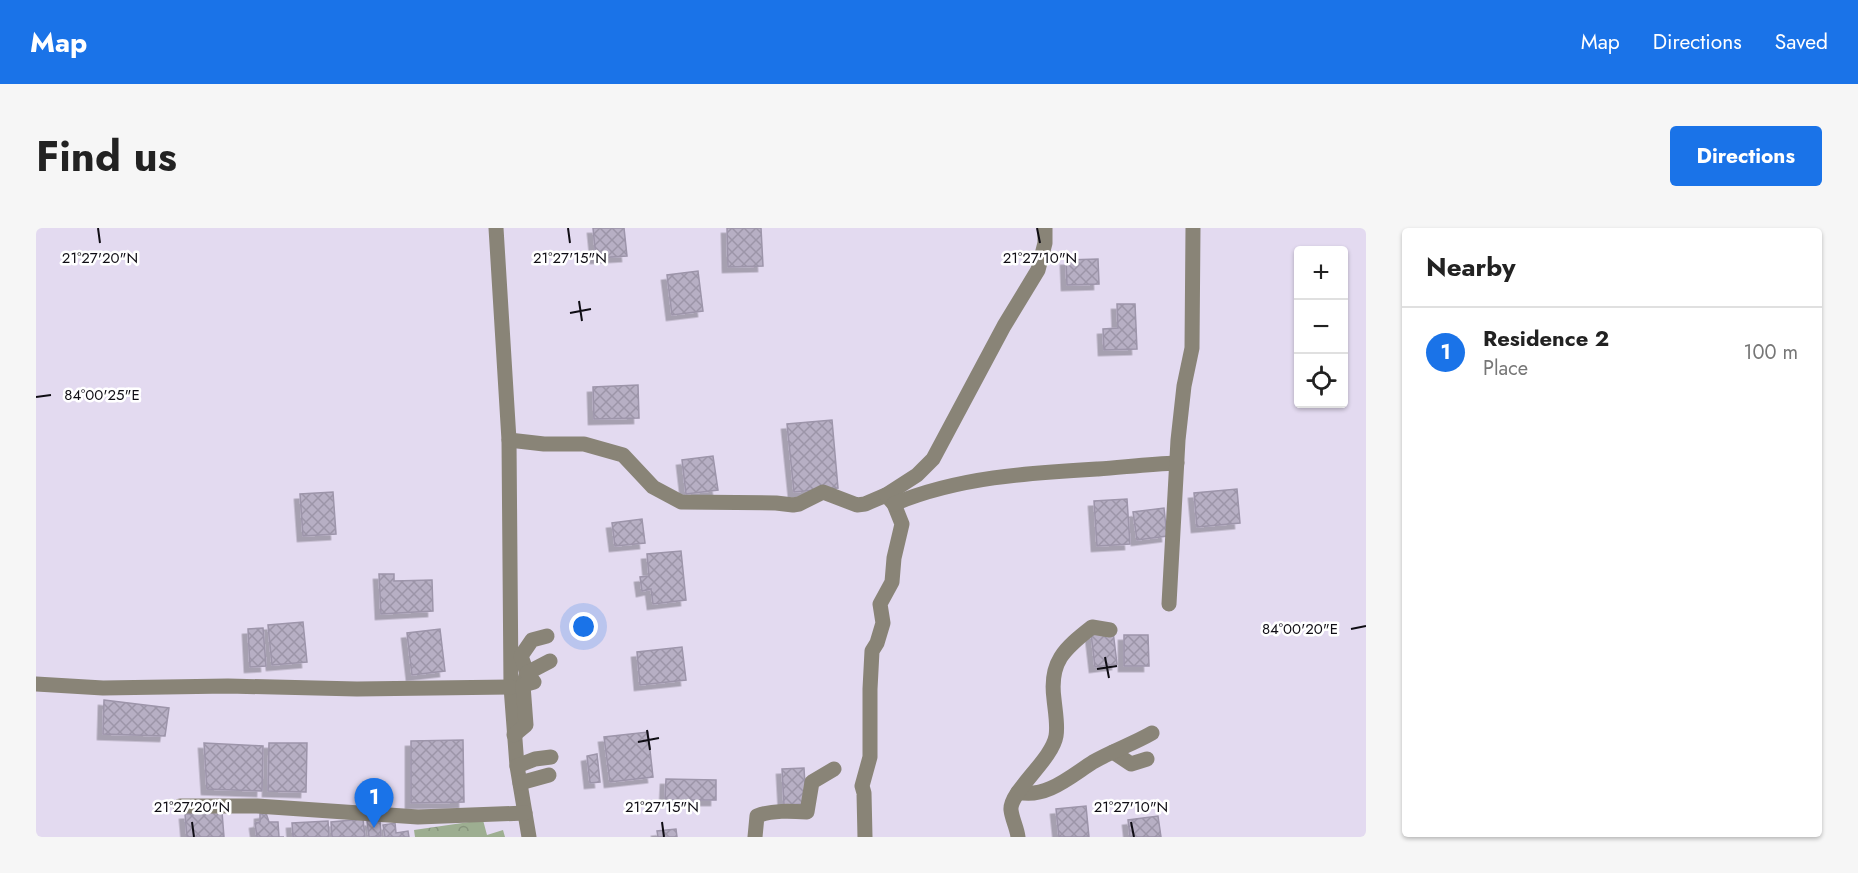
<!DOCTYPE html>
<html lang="en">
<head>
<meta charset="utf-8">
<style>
	body { margin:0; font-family:Jost,sans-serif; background:#f6f6f6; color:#222 }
	.controls { position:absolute; right:18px; top:18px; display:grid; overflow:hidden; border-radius:6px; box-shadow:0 2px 4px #0004 }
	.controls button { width:54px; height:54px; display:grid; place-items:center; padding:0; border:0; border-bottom:2px solid #e0e0e0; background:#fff; color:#222; font:30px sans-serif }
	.you { position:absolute; left:548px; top:399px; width:21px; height:21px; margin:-15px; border:4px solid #fff; border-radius:50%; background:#1a73e8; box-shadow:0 0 0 9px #1a73e833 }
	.badge { display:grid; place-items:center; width:39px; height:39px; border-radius:50%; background:#1a73e8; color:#fff; font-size:20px; font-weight:700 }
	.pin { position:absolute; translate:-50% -50px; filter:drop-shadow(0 2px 3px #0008) }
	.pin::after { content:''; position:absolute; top:32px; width:21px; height:18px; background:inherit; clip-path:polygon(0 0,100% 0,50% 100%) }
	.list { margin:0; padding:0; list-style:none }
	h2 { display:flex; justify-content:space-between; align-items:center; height:78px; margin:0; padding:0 24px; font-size:26px }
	h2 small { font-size:20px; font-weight:400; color:#767676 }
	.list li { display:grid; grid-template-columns:39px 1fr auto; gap:18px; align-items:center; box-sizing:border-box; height:90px; padding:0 24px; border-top:2px solid #e0e0e0 }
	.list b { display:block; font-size:22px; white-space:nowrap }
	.list p { margin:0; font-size:20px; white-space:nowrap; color:#767676 }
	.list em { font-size:20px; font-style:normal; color:#767676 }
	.icon { flex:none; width:33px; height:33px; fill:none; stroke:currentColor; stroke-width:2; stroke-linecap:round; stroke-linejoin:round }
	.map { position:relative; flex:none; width:1330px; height:609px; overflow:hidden; border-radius:6px }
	header { display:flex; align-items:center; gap:36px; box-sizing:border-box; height:84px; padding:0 30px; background:#1a73e8; color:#fff }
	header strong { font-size:28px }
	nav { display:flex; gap:33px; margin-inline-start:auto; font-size:21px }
	.intro { display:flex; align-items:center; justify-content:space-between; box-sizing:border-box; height:144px; padding:0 36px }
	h1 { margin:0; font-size:42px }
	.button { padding:15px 27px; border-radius:6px; background:#1a73e8; color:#fff; font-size:21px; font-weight:700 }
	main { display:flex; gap:36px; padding:0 36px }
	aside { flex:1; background:#fff; border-radius:6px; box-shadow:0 2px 4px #0004 }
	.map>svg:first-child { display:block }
</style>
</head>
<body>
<header>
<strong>Map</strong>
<nav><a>Map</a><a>Directions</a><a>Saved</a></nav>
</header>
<div class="intro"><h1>Find us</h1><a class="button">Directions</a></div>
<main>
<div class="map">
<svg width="1330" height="609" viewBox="0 0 1330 609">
	<defs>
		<pattern id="forest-crowns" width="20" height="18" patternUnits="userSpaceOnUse" patternTransform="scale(1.5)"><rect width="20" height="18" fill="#9dae91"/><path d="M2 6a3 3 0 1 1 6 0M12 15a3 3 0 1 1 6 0" fill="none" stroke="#86947c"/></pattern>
		<pattern id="building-cross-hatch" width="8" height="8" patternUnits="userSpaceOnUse" patternTransform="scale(1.5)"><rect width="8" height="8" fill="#b7afc4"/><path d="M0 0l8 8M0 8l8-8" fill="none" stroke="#9c95a8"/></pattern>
		<filter id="shadow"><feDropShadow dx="-5.5" dy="5.5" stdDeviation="0" flood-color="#0004"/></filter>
	</defs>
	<rect width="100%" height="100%" fill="#e3daf0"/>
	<polygon fill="url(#forest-crowns)" points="447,592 451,607 467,602 469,609 379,609 378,602"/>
	<g fill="url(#building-cross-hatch)" stroke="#9d95aa" stroke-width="1.5" filter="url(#shadow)">
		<polygon points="557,0 588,0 591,28 560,30"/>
		<polygon points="691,0 725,0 727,38 692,39"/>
		<polygon points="1062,31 1063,56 1031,57 1030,32"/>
		<polygon points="662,43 667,83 636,87 631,47"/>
		<polygon points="1081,76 1099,76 1101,121 1068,122 1067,101 1082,100"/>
		<polygon points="602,157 603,190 558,191 557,159"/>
		<polygon points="796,192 802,260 758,264 751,196"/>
		<polygon points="677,228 682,262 650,266 646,232"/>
		<polygon points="1201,261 1204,295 1161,299 1158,265"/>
		<polygon points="297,264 300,306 267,308 264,266"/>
		<polygon points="1091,271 1094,316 1061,318 1058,273"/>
		<polygon points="1128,280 1131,308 1101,312 1097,284"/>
		<polygon points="606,291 609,315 579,318 576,295"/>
		<polygon points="645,323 650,372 617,376 615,361 606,363 604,349 613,348 611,326"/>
		<polygon points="343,346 358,346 358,353 396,352 397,383 345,386"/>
		<polygon points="267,394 271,434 236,437 232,397"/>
		<polygon points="227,400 230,438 214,439 212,401"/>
		<polygon points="404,401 409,443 376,447 371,405"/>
		<polygon points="1077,403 1081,436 1059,439 1055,405"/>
		<polygon points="1088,407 1112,407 1113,438 1088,438"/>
		<polygon points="646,419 650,452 604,457 601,424"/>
		<polygon points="68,472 133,480 129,508 67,506"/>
		<polygon points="612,504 617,549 574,554 568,509"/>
		<polygon points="427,512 428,574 375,575 375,513"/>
		<polygon points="168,515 227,518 226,563 171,561"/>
		<polygon points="233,515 271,515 270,564 232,563"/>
		<polygon points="561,526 564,554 554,555 551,528"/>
		<polygon points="768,540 770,576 748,577 746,541"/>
		<polygon points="630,551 680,552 680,572 629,572"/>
		<polygon points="1050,578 1053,609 1023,609 1020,581"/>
		<polygon points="186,584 188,609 151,609 149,586"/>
		<polygon points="230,585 233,594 242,594 243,609 248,609 221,609 219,595 224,594 224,586"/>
		<polygon points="1122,588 1125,609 1094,609 1092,592"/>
		<polygon points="327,591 329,609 296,609 295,594"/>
		<polygon points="344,592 345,608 333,609 331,593"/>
		<polygon points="292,593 293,609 257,609 256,595"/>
		<polygon points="359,595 360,605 372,603 373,609 349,609 347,597"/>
		<polygon points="640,601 641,609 622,609 621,603"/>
	</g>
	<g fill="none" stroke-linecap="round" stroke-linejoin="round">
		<g stroke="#898477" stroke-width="15">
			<polyline points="460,0 473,212 475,459 481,538 493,609"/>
			<polyline points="473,212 508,216 548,216 587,227 617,259 645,274 740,275 757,277 763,276 787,264 821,277 829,276 850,267 858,276 866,296 858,330 856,354 844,376 847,395 841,415 836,423 834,461 834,529 826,558 828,565 829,609"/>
			<polyline points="850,267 881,247 897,231 968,98 1002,42 1009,15 1009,0"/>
			<path d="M858 276C922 249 993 245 1062 241 1089 239 1115 236 1141 235"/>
			<polyline points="1133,376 1142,212 1148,158 1156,120 1157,0"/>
			<polyline points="488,454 491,445 485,428 496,412 511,408"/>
			<polyline points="0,456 67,460 192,458 321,461 475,459"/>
			<polyline points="478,507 490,497 487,457 498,454 491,445 514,433"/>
			<polyline points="1077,524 1095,536 1111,531"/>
			<polyline points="481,538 499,531 515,529"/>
			<polyline points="484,555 513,547"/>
			<path d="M982 564C1010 571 1035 548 1057 534 1076 523 1097 516 1116 505"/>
			<polyline points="144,578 221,578 382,589 489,585"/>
			<path d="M719 609 721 588C736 582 755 583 771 584L776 554 798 541"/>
			<path d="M982 609C981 600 976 591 975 582 973 564 1016 532 1020 508 1022 497 1019 482 1018 471 1013 434 1028 421 1056 399L1074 402"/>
		</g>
	</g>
	<path fill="none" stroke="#0f0d14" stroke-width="2" d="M62 0 64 15M532 0 534 15M1001 0 1004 15M543 73 546 93M534 85 555 81M0 169 15 167M1315 401 1330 398M1069 429 1073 450M1061 441 1081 438M611 502 614 522M602 514 623 510M156 594 158 609M626 594 628 609M1095 594 1098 609"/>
	<g font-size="15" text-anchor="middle" fill="#0f0d14" stroke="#fff" stroke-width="5" stroke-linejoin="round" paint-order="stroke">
		<text x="64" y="35">21°27'20"N</text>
		<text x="534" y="35">21°27'15"N</text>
		<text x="1004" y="35">21°27'10"N</text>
		<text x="66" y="172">84°00'25"E</text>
		<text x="1264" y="406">84°00'20"E</text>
		<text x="156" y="584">21°27'20"N</text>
		<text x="626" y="584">21°27'15"N</text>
		<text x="1095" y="584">21°27'10"N</text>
	</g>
</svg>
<div class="controls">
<button>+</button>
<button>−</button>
<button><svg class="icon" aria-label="locate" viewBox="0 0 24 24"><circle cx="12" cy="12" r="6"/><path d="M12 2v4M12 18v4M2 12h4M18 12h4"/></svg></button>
</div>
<div class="you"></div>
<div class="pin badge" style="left:338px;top:600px">1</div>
</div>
<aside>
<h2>Nearby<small></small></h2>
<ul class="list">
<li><span class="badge">1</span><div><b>Residence 2</b><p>Place</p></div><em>100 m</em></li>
</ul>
</aside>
</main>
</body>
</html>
